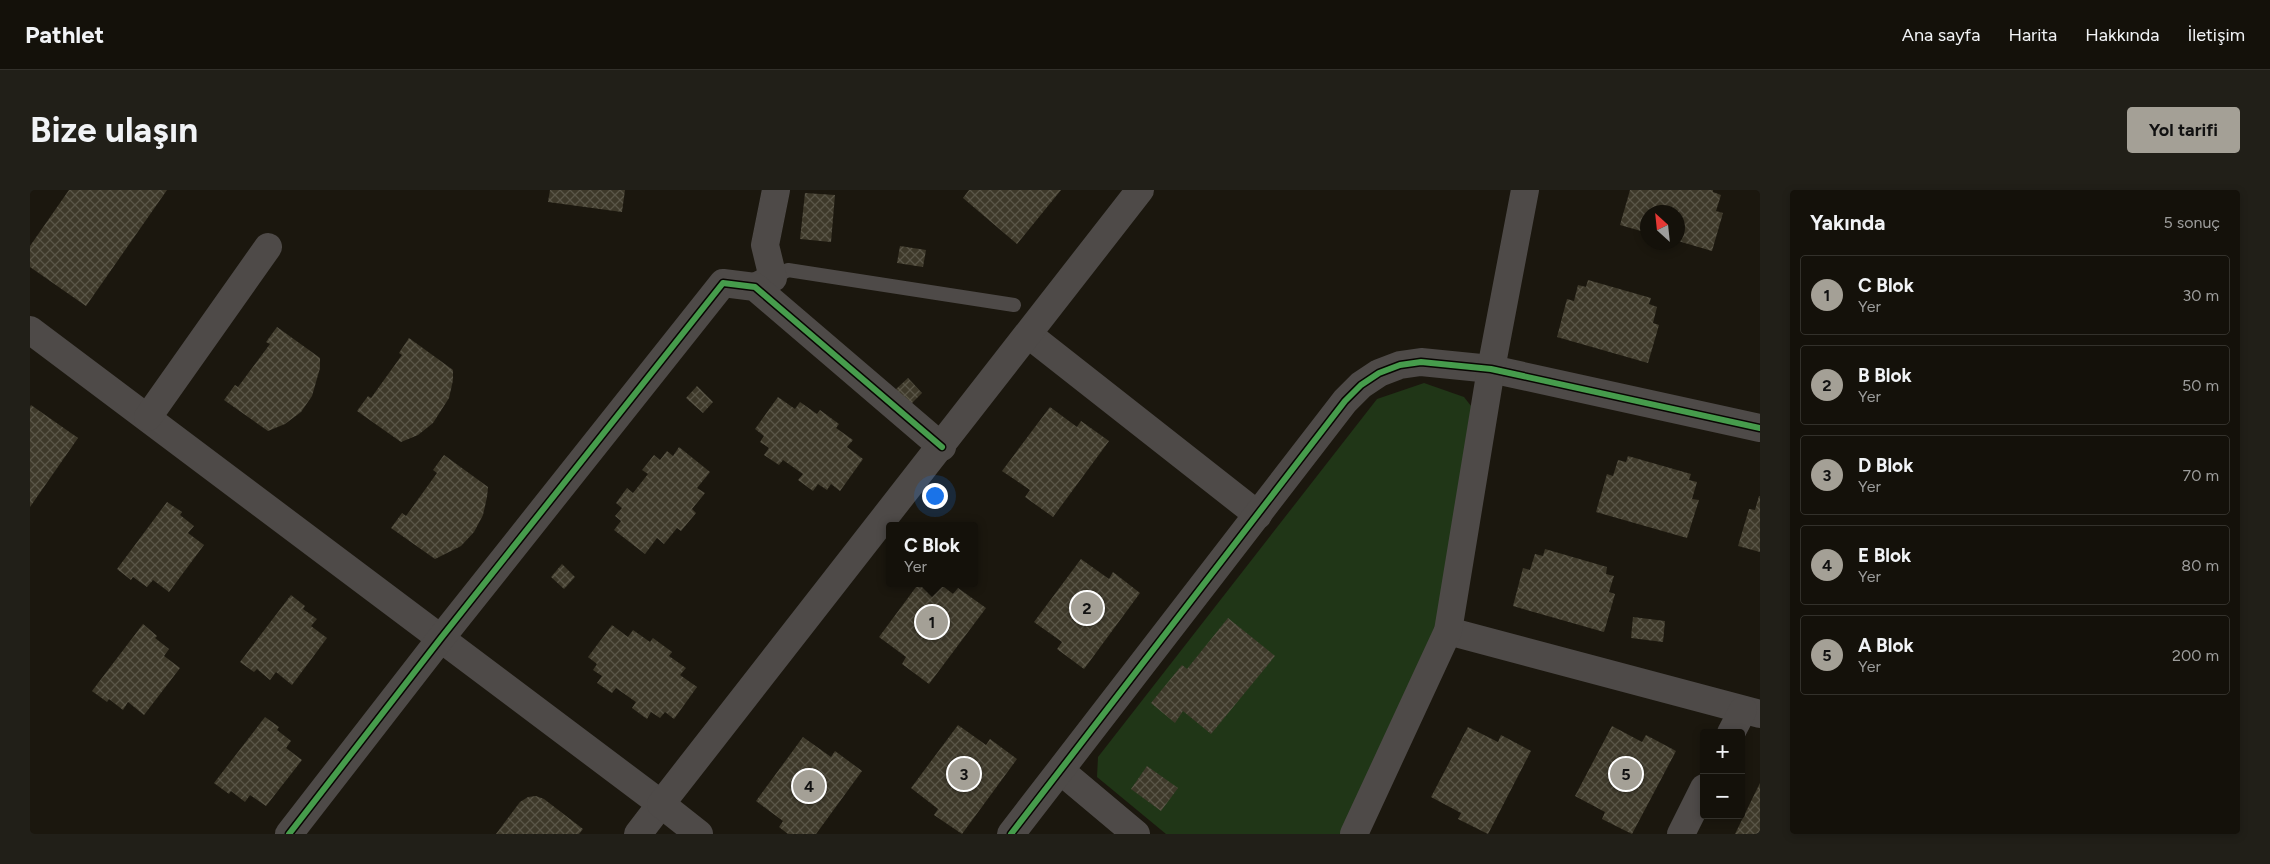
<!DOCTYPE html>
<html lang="tr">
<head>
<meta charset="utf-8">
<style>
	body { margin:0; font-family:Figtree,sans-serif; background:#211f18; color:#f1f3f6 }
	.controls { position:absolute; right:15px; bottom:15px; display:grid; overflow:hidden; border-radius:5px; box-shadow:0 2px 8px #0003 }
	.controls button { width:45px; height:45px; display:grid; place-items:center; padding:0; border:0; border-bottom:1px solid #33312b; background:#14110a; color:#f1f3f6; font:25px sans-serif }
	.compass { position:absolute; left:1610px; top:15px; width:45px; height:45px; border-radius:50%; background:#14110a; box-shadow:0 2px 8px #0003; rotate:333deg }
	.you { position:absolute; left:904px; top:305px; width:18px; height:18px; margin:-12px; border:4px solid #fff; border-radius:50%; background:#1a73e8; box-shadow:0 0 0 8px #1a73e833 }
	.badge { display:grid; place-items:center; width:32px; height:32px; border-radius:50%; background:#a4a096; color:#111; font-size:16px; font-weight:700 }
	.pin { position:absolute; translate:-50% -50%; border:2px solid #fff; box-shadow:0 1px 5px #0006 }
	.popup { position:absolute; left:856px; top:332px; width:92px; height:65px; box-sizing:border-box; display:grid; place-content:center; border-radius:5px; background:#14110a; filter:drop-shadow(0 1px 4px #0005); font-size:16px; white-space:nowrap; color:#9d9d9c }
	.popup b { font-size:19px; color:#f1f3f6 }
	.popup::after { content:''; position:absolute; left:50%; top:100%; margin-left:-10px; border:10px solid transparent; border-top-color:#14110a }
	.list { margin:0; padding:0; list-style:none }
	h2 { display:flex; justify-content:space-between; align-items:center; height:65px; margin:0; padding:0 20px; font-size:21px }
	h2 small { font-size:16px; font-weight:400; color:#9d9d9c }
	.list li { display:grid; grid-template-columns:32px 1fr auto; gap:15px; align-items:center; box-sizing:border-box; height:80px; margin:0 10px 10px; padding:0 10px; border:1px solid #33312b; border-radius:5px }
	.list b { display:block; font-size:19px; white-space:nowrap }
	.list p { margin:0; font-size:16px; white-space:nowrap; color:#9d9d9c }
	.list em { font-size:16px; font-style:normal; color:#9d9d9c }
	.map { position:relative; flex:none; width:1730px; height:644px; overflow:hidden; border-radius:5px }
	header { display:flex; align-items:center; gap:30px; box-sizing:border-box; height:70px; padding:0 25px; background:#14110a; border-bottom:1px solid #33312b }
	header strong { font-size:24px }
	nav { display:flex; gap:28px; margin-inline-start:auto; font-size:18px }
	.intro { display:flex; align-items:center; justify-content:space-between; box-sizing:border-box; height:120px; padding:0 30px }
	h1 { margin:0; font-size:35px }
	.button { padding:12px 22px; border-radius:5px; background:#a4a096; color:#111; font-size:18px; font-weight:700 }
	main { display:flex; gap:30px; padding:0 30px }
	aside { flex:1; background:#14110a; border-radius:5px; box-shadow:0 2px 8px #0003 }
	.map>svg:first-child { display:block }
</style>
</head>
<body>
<header>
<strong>Pathlet</strong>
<nav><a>Ana sayfa</a><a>Harita</a><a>Hakkında</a><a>İletişim</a></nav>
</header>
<div class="intro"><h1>Bize ulaşın</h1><a class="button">Yol tarifi</a></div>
<main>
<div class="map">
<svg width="1730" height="644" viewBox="0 0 1730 644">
	<defs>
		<pattern id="building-cross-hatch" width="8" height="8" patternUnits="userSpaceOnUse" patternTransform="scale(1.25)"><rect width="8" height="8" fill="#3e392a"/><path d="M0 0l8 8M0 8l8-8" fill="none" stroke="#5a5648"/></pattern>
	</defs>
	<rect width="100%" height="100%" fill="#1b170e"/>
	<polygon fill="#203617" points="1394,193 1434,207 1445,221 1411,418 1398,464 1311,644 1136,644 1067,587 1068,567 1347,209"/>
	<g fill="url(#building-cross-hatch)">
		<polygon points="39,0 137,0 56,116 0,77 0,56"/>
		<polygon points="520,0 595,0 592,22 518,12"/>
		<polygon points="939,0 1031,0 987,54 933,8"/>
		<polygon points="1600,0 1683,0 1683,2 1691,5 1686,21 1693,23 1682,61 1648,51 1648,22 1618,22 1618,43 1590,35"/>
		<polygon points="775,3 805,5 801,52 770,49"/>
		<polygon points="870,56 896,60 893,77 867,73"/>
		<polygon points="1558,90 1621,108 1619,114 1627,117 1623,133 1629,135 1618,173 1527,147 1537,109 1544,111 1548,95 1556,97"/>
		<polygon points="247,137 290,168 290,178 282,206 271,222 255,234 238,241 194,210 205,195 208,197 240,154 236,152"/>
		<polygon points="379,148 423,180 423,190 419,208 403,233 388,245 371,252 327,221 338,206 341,208 372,165 369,163"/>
		<polygon points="878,188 892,203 880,215 865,200"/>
		<polygon points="667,196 683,212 673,223 656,208"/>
		<polygon points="748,207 765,219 770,212 787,224 790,220 809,234 806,238 823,250 817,257 833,269 810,301 801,294 797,300 788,294 783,301 768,290 773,284 753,270 749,275 734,265 739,258 730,252 734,246 725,239"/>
		<polygon points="1,215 48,248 0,317 0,217"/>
		<polygon points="1020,217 1047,237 1051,231 1079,251 1023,327 995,307 1000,300 972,281"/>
		<polygon points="649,257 680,282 667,298 675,303 662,319 666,323 651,341 647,338 634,354 627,348 615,364 584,340 591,331 585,326 592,318 586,313 597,298 603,303 618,284 612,280 624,265 630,270 637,261 643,266"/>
		<polygon points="414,265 458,297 457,307 453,325 444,342 431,356 405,369 361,338 372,323 376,326 407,283 403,280"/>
		<polygon points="1598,266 1661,284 1659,290 1667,292 1662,309 1669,310 1657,348 1566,322 1577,284 1583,286 1588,270 1596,272"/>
		<polygon points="1729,306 1730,306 1730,362 1708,356 1719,319 1725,320"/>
		<polygon points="137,312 152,322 150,325 164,336 158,343 174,355 139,402 123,390 117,397 103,387 101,390 87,379"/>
		<polygon points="1515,359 1577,377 1576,384 1584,386 1579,402 1585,404 1574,442 1483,416 1493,378 1500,380 1505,364 1513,366"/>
		<polygon points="1051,369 1079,389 1083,382 1110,403 1054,479 1027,459 1032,452 1004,432"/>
		<polygon points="532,374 545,387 534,399 521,387"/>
		<polygon points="889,393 909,393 923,404 928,398 956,418 899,494 872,474 876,467 849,447"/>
		<polygon points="261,405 275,416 273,419 287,429 281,436 297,448 262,495 246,482 240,490 227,479 224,482 210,472"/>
		<polygon points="1603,427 1635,431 1633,452 1601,448"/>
		<polygon points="1198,428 1245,466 1181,544 1153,521 1145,533 1121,513 1152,475 1157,479"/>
		<polygon points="113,434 127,446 125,448 139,459 134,466 150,478 114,525 98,512 93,520 79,509 77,512 62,501"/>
		<polygon points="582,435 598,447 603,440 620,452 623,448 642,462 639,466 656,478 650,485 667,497 644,529 635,522 630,528 621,522 617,529 602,518 606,512 586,498 582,503 567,493 572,486 563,480 567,474 558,467"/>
		<polygon points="235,527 249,537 247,540 261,551 256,558 272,570 236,616 220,605 215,612 201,601 199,604 184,593"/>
		<polygon points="928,535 956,555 960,549 987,569 932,644 904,625 908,619 881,598"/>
		<polygon points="1582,536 1612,552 1616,545 1646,561 1602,644 1572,629 1575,622 1545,606"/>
		<polygon points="1438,537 1468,552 1471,545 1501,561 1458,644 1428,629 1431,623 1401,607"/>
		<polygon points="773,547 801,567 805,561 832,581 786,644 758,644 749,637 753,631 726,611"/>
		<polygon points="1117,576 1148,598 1131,621 1101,599"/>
		<polygon points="1730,593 1730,644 1705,644"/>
		<polygon points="506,606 514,609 553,639 549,644 466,644 490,612 498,607"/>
	</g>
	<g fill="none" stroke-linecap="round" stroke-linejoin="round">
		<polyline stroke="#4e4a48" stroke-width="14" points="743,88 758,80 984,115"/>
		<g stroke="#4e4a48" stroke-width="28">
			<polyline points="725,97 743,88 735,55 746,0"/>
			<polyline points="0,140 631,614 608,644"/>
			<polyline points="999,145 1228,325"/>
			<polyline points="118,227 238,57"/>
			<polyline points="1418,441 1730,524"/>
			<polyline points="1701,543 1713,520"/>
			<polyline points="1031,581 1106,644"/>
			<polyline points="259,644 411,448 693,93 725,97 912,257"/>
			<polyline points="669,644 631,614 1110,0"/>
			<polyline points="981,644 1315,211 1331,195 1349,183 1370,175 1391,172 1461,179 1730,238"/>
			<polyline points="1324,644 1418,441 1461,179 1495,0"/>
			<polyline points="1651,644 1674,598"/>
		</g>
		<defs>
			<g id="cycleway">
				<polyline points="259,644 411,448 693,93 725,97 912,257"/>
				<polyline points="981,644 1315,211 1331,195 1349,183 1370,175 1391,172 1461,179 1730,238"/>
			</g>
		</defs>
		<use href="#cycleway" stroke="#080602" stroke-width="9"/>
		<use href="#cycleway" stroke="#469c4c" stroke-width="6"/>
	</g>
</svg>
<div class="controls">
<button>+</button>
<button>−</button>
</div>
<svg class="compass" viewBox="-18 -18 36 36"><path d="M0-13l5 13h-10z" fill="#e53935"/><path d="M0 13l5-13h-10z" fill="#9d9d9c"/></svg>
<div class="you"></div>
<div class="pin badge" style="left:902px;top:432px">1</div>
<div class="popup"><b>C Blok</b>Yer</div>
<div class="pin badge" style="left:1057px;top:418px">2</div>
<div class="pin badge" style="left:934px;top:584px">3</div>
<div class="pin badge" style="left:779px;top:596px">4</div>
<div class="pin badge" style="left:1596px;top:584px">5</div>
</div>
<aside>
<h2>Yakında<small>5 sonuç</small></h2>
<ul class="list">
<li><span class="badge">1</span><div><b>C Blok</b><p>Yer</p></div><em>30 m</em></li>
<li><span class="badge">2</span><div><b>B Blok</b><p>Yer</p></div><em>50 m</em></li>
<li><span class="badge">3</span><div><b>D Blok</b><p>Yer</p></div><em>70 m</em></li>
<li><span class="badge">4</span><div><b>E Blok</b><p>Yer</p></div><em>80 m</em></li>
<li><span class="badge">5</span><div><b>A Blok</b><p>Yer</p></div><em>200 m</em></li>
</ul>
</aside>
</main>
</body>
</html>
